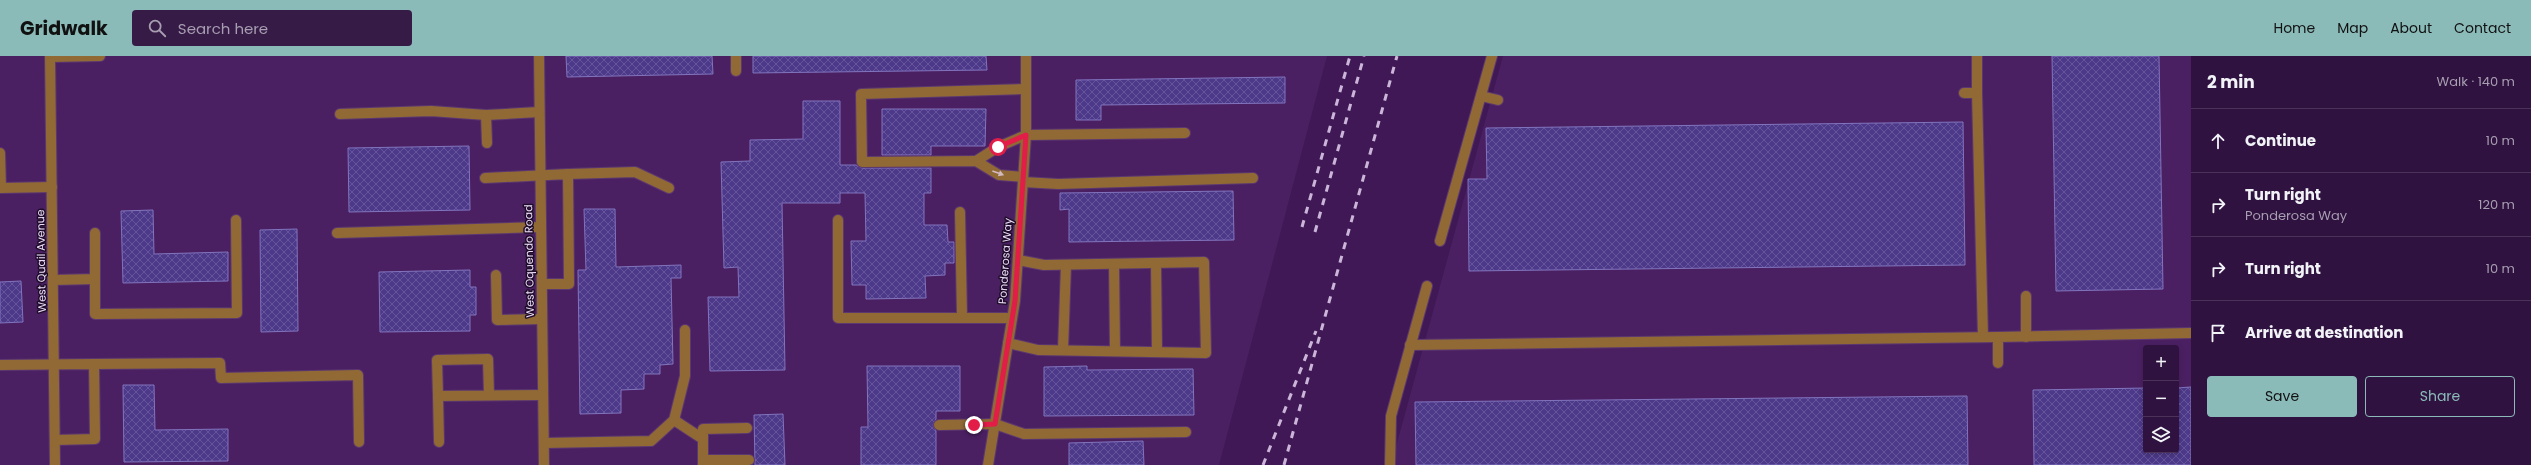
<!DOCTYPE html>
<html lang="en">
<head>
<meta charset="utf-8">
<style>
	body { margin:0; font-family:Poppins,sans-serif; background:#371b47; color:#f1f3f6 }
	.controls { position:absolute; right:12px; bottom:12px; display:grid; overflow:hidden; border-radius:4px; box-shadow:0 2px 6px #0003 }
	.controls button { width:36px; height:36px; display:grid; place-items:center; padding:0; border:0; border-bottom:1px solid #4a3259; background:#2f1240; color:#f1f3f6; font:20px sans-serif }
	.stop { position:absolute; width:12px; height:12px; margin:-9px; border:3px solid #e11d48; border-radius:50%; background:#fff }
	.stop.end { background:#e11d48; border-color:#fff; box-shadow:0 1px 4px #0008 }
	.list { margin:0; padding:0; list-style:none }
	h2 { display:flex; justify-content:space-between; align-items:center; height:52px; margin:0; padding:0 16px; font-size:17px }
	h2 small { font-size:13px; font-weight:400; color:#a79eb1 }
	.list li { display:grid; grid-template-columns:26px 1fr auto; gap:12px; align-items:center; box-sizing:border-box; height:64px; padding:0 16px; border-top:1px solid #4a3259 }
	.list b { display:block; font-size:15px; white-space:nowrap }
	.list p { margin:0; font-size:13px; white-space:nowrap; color:#a79eb1 }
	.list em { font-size:13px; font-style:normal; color:#a79eb1 }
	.actions { display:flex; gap:8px; padding:12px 16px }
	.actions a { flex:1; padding:9px 0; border:1px solid #8bbbb9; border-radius:4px; text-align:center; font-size:14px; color:#8bbbb9 }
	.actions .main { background:#8bbbb9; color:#111 }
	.icon { flex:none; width:22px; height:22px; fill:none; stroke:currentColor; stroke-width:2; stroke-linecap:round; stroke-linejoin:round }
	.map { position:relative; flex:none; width:2191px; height:409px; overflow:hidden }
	header { display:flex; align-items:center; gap:24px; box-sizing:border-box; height:56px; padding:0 20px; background:#8bbbb9; color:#111 }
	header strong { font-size:19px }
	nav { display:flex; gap:22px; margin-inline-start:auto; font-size:14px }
	.search { width:280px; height:36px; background:#371b47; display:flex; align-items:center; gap:10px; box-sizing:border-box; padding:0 14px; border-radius:4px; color:#a79eb1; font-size:15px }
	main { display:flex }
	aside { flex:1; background:#2f1240 }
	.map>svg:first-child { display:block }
</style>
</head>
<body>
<header>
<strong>Gridwalk</strong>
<div class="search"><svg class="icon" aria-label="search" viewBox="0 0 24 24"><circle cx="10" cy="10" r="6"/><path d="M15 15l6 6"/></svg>Search here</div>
<nav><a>Home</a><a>Map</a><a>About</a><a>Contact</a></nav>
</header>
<main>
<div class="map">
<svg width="2191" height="409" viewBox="0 0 2191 409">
	<defs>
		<pattern id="building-cross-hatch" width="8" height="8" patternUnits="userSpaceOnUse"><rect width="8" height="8" fill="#4d398a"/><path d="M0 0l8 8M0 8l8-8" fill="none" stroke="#67559b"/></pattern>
	</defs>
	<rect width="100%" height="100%" fill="#3f1855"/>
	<g fill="#4b2063" fill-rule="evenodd">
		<polygon points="0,0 1327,0 1219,409 0,409"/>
		<path d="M1503 0H2191V409H1391ZM2146 292H2176V394H2146Z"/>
	</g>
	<g fill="url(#building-cross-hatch)" stroke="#8174bd">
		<polygon points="566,0 712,0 713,18 567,21"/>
		<polygon points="753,0 986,0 987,14 753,17"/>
		<polygon points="2052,0 2159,0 2163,233 2056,235"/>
		<polygon points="1285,21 1285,47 1101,49 1101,64 1076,64 1076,24"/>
		<polygon points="803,45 840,45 840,109 856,109 862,112 931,112 931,137 924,137 924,169 947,169 948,186 954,186 954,207 945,207 945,219 925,220 926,242 866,243 866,229 852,229 851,185 866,185 865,137 840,137 840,147 782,147 785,314 710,315 708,241 739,241 738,211 724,212 721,106 750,105 750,84 803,83"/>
		<polygon points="882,53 986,53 985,90 931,90 931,99 882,99"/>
		<polygon points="1963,66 1965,209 1469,215 1468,123 1487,123 1486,72"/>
		<polygon points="469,90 470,154 349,156 348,92"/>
		<polygon points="1233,135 1234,184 1069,186 1069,153 1060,154 1060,137"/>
		<polygon points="584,153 615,153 616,211 681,209 681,222 671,222 673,308 660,309 660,318 644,318 644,333 621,334 621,357 580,358 578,214 586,214"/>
		<polygon points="153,154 154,198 228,196 228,225 123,227 121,155"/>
		<polygon points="297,173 298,275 261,276 260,174"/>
		<polygon points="470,214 470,231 476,231 476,259 470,259 470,275 380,276 379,216"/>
		<polygon points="21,225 23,266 0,267 0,226"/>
		<polygon points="867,310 960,310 960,355 936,355 936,363 933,369 936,375 936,409 861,409 861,371 868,371"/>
		<polygon points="1087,310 1087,314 1193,313 1194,359 1044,360 1044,311"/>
		<polygon points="123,329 154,329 155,374 228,373 228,405 124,406"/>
		<polygon points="2191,331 2191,409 2034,409 2033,334 2146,332 2146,394 2176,394 2176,332"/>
		<polygon points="1967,340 1968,409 1416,409 1415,346"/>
		<polygon points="783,358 785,409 755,409 754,359"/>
		<polygon points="1143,385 1144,409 1069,409 1069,387"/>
	</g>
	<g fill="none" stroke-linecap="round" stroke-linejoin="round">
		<defs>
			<g id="minor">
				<polyline points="50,0 55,409"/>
				<polyline points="539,0 544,409"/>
				<polyline points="736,0 736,15"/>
				<polyline points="1977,0 1977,37"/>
				<polyline points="50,1 100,0"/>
				<polyline points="1964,37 1977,37 1983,281"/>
				<polyline points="1481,40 1498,44"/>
				<polyline points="340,58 431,55 486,59"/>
				<polyline points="487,87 486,59 539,56"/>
				<polyline points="0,97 1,132"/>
				<polyline points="976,105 998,91 1026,79 1185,77"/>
				<polyline points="568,118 635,116 669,132"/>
				<polyline points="1023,121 999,119 976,105 862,106 861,38 1026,33"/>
				<polyline points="485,122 568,118 569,228 542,228"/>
				<polyline points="1023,126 1058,128 1253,122"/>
				<polyline points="0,132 52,131"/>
				<polyline points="960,156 962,260"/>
				<polyline points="838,164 838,262 1012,262"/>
				<polyline points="337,177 541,171"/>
				<polyline points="1440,185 1492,0"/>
				<polyline points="1156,207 1157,296"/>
				<polyline points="1114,208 1115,295"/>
				<polyline points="496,219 497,264 542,263"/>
				<polyline points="95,223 95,258 237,257 236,164"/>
				<polyline points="53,224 95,223 95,177"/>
				<polyline points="2026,240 2026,281"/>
				<polyline points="1008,287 1038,294 1206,297 1204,206 1044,209 1018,204"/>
				<polyline points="1410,289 1998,281"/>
				<polyline points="1063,294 1066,209"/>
				<polyline points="1998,307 1998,281 2191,277"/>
				<polyline points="94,308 220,307 221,322 358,319 359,386"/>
				<polyline points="0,309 94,308 95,383 55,384"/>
				<polyline points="489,339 488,303 437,304 438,340 543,339"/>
				<polyline points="438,340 439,386"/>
				<polyline points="674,364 703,383 703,409"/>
				<polyline points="939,369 995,368 1024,378 1186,376"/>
				<polyline points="703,383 703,373 747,372"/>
				<polyline points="544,387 651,385 674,364 685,320 685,274"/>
				<polyline points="703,404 749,404"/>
				<polyline points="988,409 1015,245 1026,79 1026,0"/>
				<polyline points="1390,409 1391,360 1427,230"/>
			</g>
		</defs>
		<use href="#minor" stroke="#5b3870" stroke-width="12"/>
		<use href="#minor" stroke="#916935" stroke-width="10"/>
		<g stroke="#cbb6da" stroke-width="3" stroke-dasharray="7 7" stroke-linecap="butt">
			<polyline points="1302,171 1350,0"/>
			<polyline points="1315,176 1364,0"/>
			<polyline points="1263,409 1316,275"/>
			<polyline points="1284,409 1397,0"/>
		</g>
	</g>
	<defs><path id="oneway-solid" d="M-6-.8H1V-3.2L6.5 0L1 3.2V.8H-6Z"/></defs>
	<use fill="#d2bac0" href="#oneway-solid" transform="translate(998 117) rotate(20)"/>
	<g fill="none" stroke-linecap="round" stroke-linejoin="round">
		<polyline stroke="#e11d48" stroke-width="5" points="974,369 995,368 1015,245 1026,79 998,91"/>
	</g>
	<g text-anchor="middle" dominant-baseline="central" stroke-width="3" stroke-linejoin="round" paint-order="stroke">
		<g font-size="11" fill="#eeddfb" stroke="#1e0d28">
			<text transform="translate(41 205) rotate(-91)">West Quail Avenue</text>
			<text transform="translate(529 205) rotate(-91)">West Oquendo Road</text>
			<text transform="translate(1005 205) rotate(-86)">Ponderosa Way</text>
		</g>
	</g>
</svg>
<div class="controls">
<button>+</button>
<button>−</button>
<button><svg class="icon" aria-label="layers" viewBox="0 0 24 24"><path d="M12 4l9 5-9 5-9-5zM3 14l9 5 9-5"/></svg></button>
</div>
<div class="stop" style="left:998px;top:91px"></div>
<div class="stop end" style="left:974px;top:369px"></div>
</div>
<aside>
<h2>2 min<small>Walk · 140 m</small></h2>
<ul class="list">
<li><svg class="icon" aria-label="ahead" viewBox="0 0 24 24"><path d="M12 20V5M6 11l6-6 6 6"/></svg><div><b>Continue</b></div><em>10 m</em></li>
<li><svg class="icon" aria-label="right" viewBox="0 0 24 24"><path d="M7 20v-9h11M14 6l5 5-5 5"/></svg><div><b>Turn right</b><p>Ponderosa Way</p></div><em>120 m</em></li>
<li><svg class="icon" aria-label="right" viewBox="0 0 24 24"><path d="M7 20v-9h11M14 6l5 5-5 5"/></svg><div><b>Turn right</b></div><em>10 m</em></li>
<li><svg class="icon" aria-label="arrive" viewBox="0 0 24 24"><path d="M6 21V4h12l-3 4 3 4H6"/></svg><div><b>Arrive at destination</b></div></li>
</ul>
<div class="actions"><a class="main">Save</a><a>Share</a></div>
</aside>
</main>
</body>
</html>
